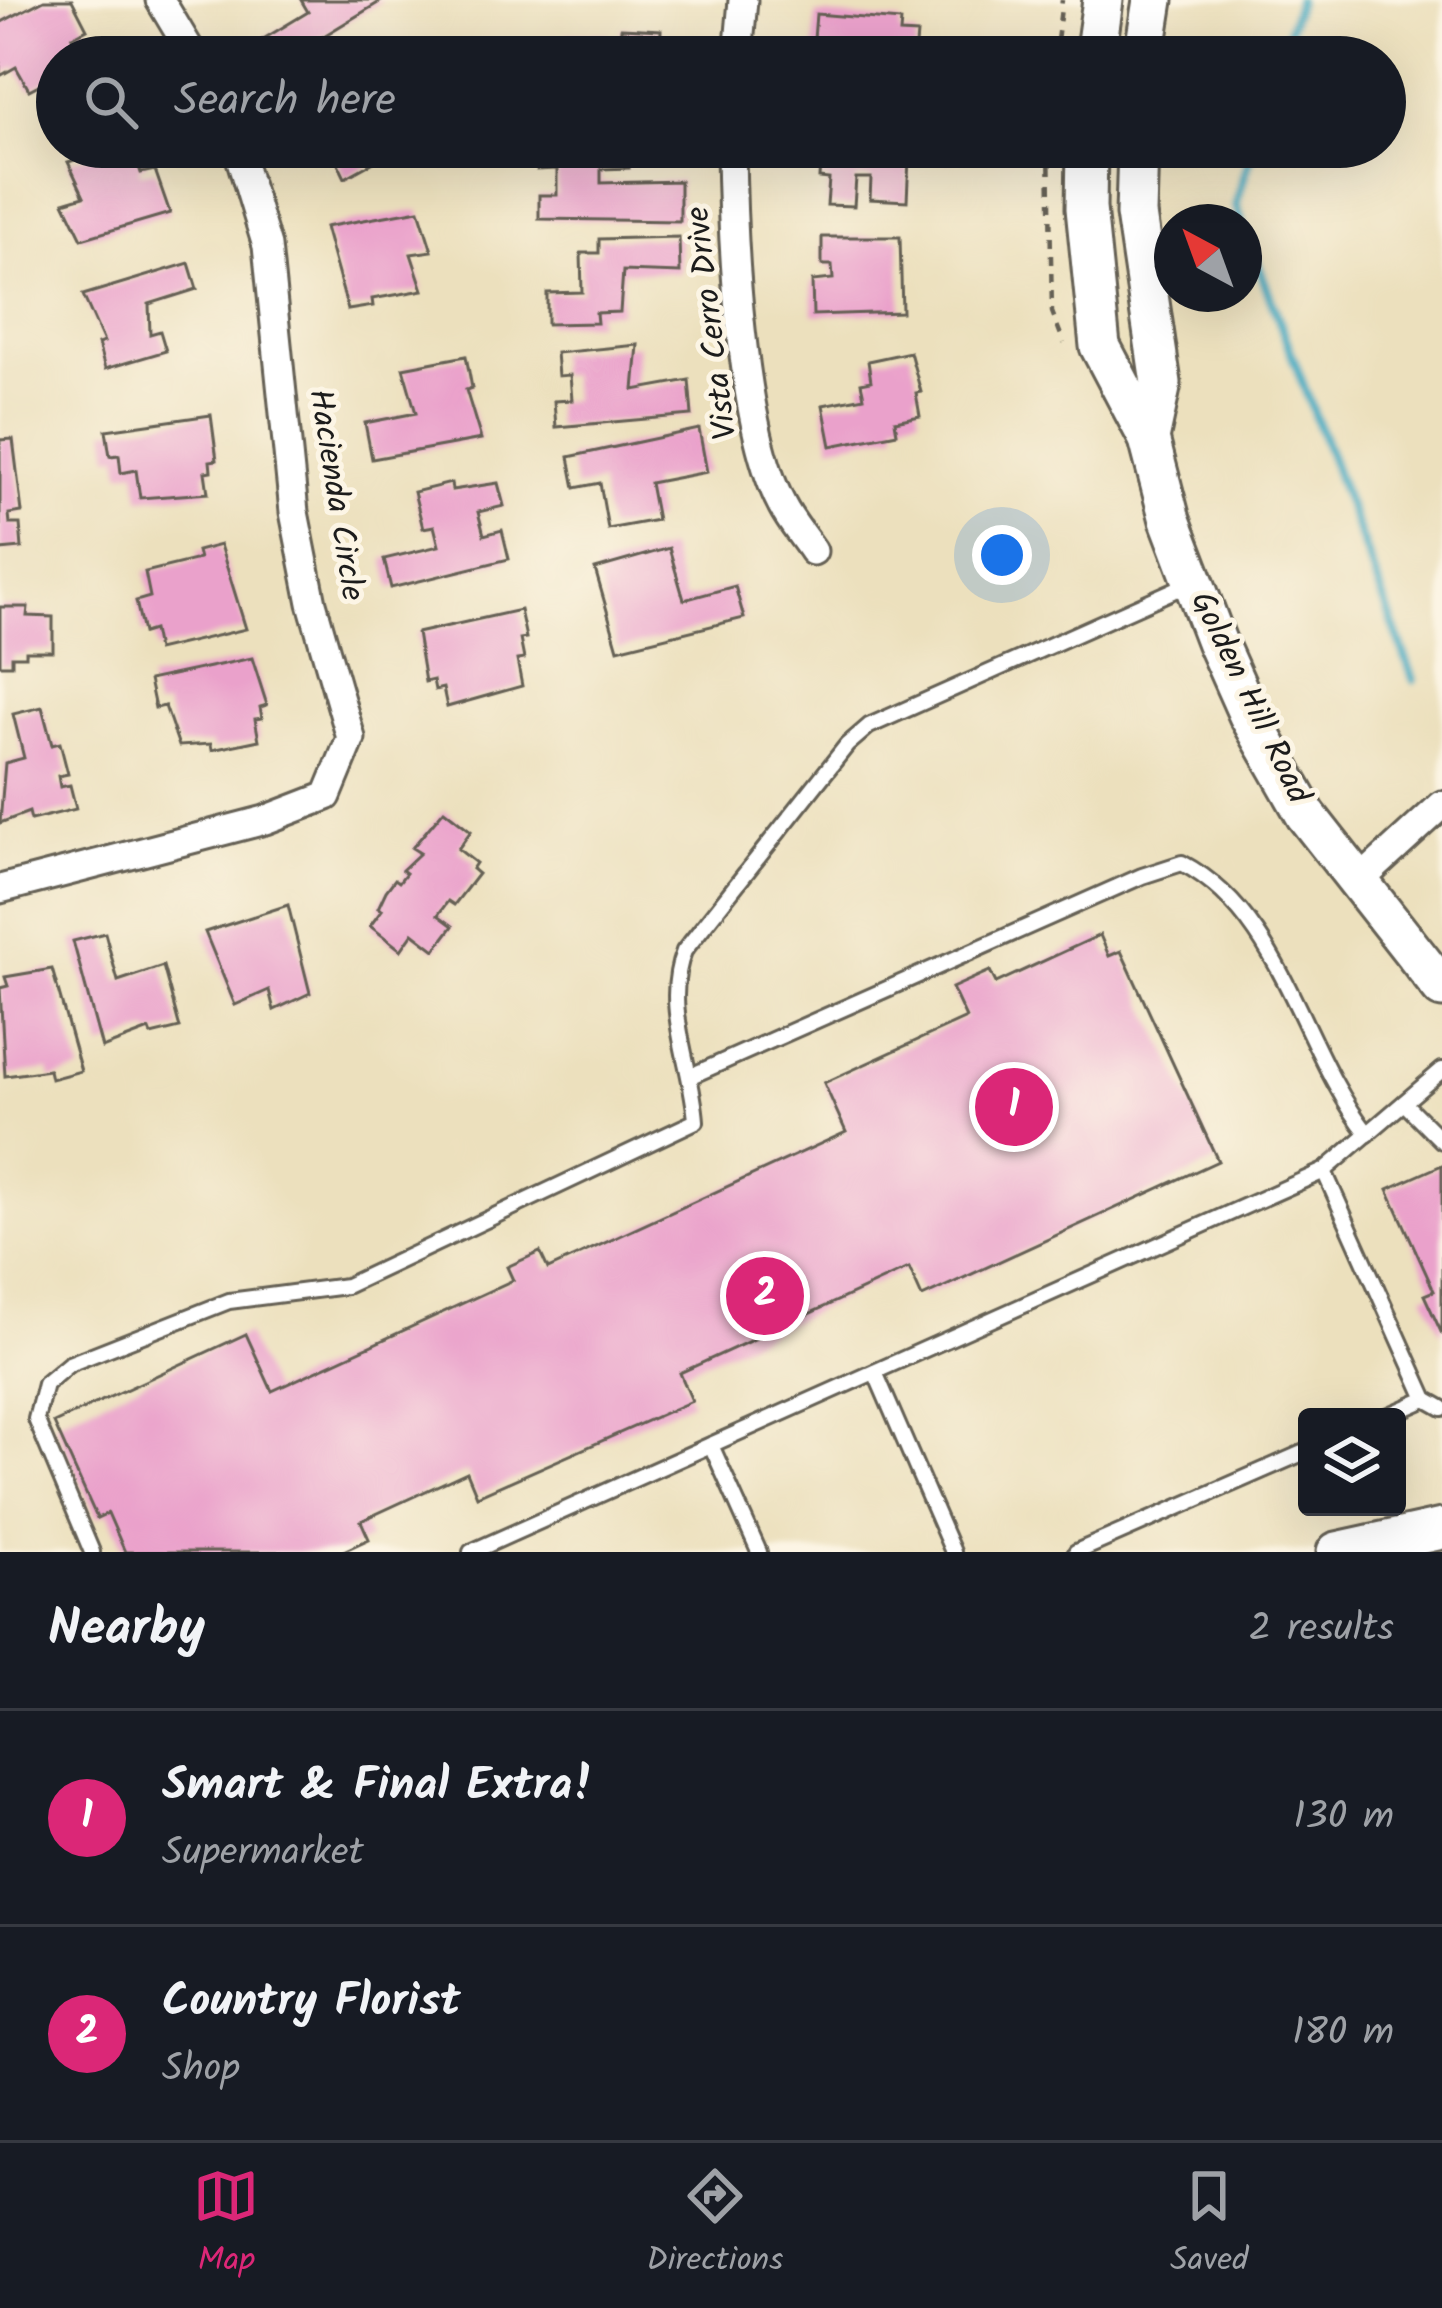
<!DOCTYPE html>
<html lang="en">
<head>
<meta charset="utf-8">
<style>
	body { margin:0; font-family:Kalam,sans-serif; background:#242831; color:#f1f3f6 }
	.controls { position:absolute; right:36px; bottom:36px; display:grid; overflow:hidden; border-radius:12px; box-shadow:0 12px 48px #0002 }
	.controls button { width:108px; height:108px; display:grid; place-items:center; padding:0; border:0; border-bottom:3px solid #363941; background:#171b24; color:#f1f3f6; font:60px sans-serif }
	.compass { position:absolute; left:1154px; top:204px; width:108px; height:108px; border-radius:50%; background:#171b24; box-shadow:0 12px 48px #0002; rotate:319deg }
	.you { position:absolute; left:1002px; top:555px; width:42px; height:42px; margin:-30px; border:9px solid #fff; border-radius:50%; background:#1a73e8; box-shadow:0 0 0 18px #1a73e833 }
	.badge { display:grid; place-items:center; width:78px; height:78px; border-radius:50%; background:#db2777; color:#fff; font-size:39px; font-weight:700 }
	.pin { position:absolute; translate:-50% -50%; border:6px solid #fff; box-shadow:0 3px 12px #0006 }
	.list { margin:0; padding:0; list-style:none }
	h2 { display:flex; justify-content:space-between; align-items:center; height:156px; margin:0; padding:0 48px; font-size:51px }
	h2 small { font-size:39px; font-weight:400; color:#9ea1a6 }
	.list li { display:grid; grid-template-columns:78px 1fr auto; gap:36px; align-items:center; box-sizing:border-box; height:216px; padding:0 48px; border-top:3px solid #363941 }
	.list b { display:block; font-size:45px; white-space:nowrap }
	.list p { margin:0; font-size:39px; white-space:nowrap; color:#9ea1a6 }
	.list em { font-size:39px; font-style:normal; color:#9ea1a6 }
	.icon { flex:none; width:66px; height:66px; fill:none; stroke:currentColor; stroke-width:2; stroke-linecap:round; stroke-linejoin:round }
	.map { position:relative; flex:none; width:1442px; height:1552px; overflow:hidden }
	.search { position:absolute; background:#171b24; box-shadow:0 12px 48px #0002; left:36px; right:36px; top:36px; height:132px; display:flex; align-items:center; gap:30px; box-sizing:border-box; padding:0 42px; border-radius:66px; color:#9ea1a6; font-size:45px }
	.sheet { height:588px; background:#171b24 }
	nav { display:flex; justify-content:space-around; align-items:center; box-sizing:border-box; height:168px; border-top:3px solid #363941; background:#171b24; font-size:33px; color:#9ea1a6 }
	nav a { display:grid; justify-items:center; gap:6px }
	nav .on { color:#db2777 }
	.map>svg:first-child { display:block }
</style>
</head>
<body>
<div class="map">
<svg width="1442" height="1552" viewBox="0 0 1442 1552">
	<rect width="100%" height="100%" fill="#fcf5e5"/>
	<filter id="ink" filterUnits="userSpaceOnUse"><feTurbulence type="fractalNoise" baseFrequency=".00833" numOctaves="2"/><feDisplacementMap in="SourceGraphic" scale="24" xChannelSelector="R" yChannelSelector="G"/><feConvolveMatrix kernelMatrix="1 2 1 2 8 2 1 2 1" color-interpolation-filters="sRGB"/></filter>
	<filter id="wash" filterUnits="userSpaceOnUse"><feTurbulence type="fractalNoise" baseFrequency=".004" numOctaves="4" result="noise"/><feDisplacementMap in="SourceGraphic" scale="48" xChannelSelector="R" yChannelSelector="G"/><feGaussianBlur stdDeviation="2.7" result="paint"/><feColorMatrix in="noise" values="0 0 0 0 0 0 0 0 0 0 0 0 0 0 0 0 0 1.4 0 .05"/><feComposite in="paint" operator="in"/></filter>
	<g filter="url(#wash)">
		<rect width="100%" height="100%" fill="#ece0bd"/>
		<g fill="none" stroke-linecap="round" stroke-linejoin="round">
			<g stroke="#3fa8bf" stroke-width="9">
				<polyline points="1280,57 1298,0"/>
				<polyline points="1242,222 1236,204 1253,147"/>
				<polyline points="1244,227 1414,680"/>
			</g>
		</g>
		<g id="blocks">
			<g fill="#eaa1cb">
				<polygon points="44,0 72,0 87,29 72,37 88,57 57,57 57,82 51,85 48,80 29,90 16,67 0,76 0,23"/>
				<polygon points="301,0 383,0 289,57 270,57 260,41 308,12"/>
				<polygon points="816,14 901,21 900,33 917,34 915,57 813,52"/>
				<polygon points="621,28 661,30 660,57 619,57"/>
				<polygon points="568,33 609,34 608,57 566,57"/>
				<polygon points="119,147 142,147 147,165 139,167 141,173 155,170 170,213 82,239 64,202 84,196 68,162"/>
				<polygon points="313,147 401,147 345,178 335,157 329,160 324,151 316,154"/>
				<polygon points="536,147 628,147 629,168 601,169 601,183 680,181 680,221 539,219 539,195 557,195 557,169 537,170"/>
				<polygon points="821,147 954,147 953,161 909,158 907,201 870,199 871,178 856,178 854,206 827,205 829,179 819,178"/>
				<polygon points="419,210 432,251 411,254 423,290 372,299 373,306 348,310 325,227"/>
				<polygon points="679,237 680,273 623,271 620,312 596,313 597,323 547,324 547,293 582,292 581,253 599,253 599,239"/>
				<polygon points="822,237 900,237 902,312 813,315 812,281 833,279 832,265 822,265"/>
				<polygon points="189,263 197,289 149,304 150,334 160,331 166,351 105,369 98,344 104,342 83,295"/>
				<polygon points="638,345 634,390 689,380 692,415 556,427 554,401 572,400 570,375 558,376 556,353"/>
				<polygon points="910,352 921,392 916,393 920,416 895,421 897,433 831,446 823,405 864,397 861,383 871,381 868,361"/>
				<polygon points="466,356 472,388 466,390 481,439 372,459 365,423 416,413 403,368"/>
				<polygon points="211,415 217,460 210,461 211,471 205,472 208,493 140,498 136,470 121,473 119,455 110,456 106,430"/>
				<polygon points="699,429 707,472 650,483 657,520 608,529 600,483 575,488 569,457"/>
				<polygon points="13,439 22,512 9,514 10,524 20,524 22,548 0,550 0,440"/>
				<polygon points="451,483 452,490 498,483 504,506 478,512 484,535 502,530 509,559 391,588 384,559 439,546 434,526 423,528 414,492"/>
				<polygon points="220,545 246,629 157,650 153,630 143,633 136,601 150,597 145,572 199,559 197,551"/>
				<polygon points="669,548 684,600 735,586 744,618 618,649 595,569"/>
				<polygon points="0,607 28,607 27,616 53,617 53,651 26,651 26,656 12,656 12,665 0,665"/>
				<polygon points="520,610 526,638 520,639 524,659 517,660 522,686 447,707 443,688 435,690 433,680 425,682 417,633"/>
				<polygon points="252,658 267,705 260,707 262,718 255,719 259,740 212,750 211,744 179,746 165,706 155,708 149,680"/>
				<polygon points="42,707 52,745 60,743 68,774 58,776 60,787 70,785 76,809 31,820 29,812 0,823 5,763 24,758 13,714"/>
				<polygon points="444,810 471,831 458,849 476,863 472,869 478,874 454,905 448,901 438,915 453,926 435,950 413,933 401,950 370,926 382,910 378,908 386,891 395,879 399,882 406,873 402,870 420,853 412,848"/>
				<polygon points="288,905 310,993 274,1010 269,990 235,1005 205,932"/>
				<polygon points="105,933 118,981 163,966 180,1028 151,1035 149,1030 102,1048 73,941"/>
				<polygon points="1100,935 1109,956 1121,951 1218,1161 922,1297 909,1268 680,1373 692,1401 477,1496 467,1472 361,1521 369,1539 341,1552 125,1552 108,1513 97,1518 54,1423 246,1334 272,1391 513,1280 507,1267 540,1252 548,1269 846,1132 824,1083 966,1018 952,988 990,971 996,983"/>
				<polygon points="52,969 81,1071 51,1079 49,1070 5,1076 0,988 8,986 5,977"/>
				<polygon points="1442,1165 1442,1334 1424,1295 1434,1291 1388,1189"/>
			</g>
		</g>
	</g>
	<g filter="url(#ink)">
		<use href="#blocks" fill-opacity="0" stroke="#656154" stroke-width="3"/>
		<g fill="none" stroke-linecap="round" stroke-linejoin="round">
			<defs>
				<g id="lane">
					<path d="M693 1075 1142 876 1182 863C1283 916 1301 1050 1368 1134"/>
					<polyline points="1404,1103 1442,1141"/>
					<polyline points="1324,1171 1426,1399 1385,1417"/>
					<polyline points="875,1372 953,1552"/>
					<polyline points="1426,1399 1442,1408"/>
					<polyline points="711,1445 759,1552"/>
					<path d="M92 1552 36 1419 45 1384 69 1364 229 1301 346 1286 696 1121C692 1063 662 1007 684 951L847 745 869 726 1188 584"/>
					<polyline points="471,1552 1324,1171 1442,1070"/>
					<polyline points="1076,1552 1307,1451"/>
				</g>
				<g id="street">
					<polyline points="160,0 194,57"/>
					<polyline points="738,57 743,0"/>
					<path d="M731 147C732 237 740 427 782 505 790 521 803 536 813 551"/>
					<polyline points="1356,884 1442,805"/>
					<polyline points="0,889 265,820 327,796 351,738 312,603 294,512 267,246 237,147"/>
				</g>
				<g id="secondary">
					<polyline points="1095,57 1103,0"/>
					<polyline points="1144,57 1153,0"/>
					<polyline points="1087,147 1086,208 1100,346 1149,439 1170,520 1216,641 1249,715 1306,815 1442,988"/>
					<polyline points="1138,147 1136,214 1161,383 1149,439"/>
					<polyline points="1337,1552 1442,1529"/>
				</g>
			</defs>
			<use href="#lane" stroke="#656154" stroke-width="20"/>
			<use href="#street" stroke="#656154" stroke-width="33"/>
			<use href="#secondary" stroke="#656154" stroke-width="45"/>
			<g stroke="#656154" stroke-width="4.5" stroke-dasharray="9 9" stroke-linecap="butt">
				<polyline points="1055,57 1062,0"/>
				<polyline points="1049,147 1052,312 1064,343"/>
			</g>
			<use href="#lane" stroke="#fff" stroke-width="14"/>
			<use href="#street" stroke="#fff" stroke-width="27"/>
			<use href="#secondary" stroke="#fff" stroke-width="39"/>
		</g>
	</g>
	<g text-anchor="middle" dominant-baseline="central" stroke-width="10" stroke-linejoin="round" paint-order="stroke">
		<g font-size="33" fill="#1c1c1c" stroke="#fcf5e5">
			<text transform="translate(713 323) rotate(-97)">Vista Cerro Drive</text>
			<text transform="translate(335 495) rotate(81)">Hacienda Circle</text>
			<text transform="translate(1249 698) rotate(64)">Golden Hill Road</text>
		</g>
	</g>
</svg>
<div class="controls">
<button><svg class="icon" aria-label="layers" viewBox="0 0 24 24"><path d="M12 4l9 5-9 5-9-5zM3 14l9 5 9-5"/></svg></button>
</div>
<svg class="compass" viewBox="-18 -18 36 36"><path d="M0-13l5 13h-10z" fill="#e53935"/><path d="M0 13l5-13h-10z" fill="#9ea1a6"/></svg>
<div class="you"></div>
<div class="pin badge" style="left:1014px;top:1107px">1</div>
<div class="pin badge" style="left:765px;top:1296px">2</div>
<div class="search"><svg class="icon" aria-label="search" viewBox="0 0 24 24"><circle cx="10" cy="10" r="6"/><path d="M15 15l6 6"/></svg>Search here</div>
</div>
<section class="sheet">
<h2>Nearby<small>2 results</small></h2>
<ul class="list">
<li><span class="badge">1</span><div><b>Smart &amp; Final Extra!</b><p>Supermarket</p></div><em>130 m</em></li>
<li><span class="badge">2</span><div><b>Country Florist</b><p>Shop</p></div><em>180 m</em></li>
</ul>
</section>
<nav>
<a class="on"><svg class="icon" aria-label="map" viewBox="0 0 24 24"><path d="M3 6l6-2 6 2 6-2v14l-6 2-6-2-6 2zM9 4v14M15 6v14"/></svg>Map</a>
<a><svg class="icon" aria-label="directions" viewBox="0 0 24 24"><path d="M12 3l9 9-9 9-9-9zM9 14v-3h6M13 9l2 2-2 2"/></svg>Directions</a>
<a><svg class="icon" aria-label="saved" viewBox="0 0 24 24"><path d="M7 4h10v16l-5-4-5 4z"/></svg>Saved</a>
</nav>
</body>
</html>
